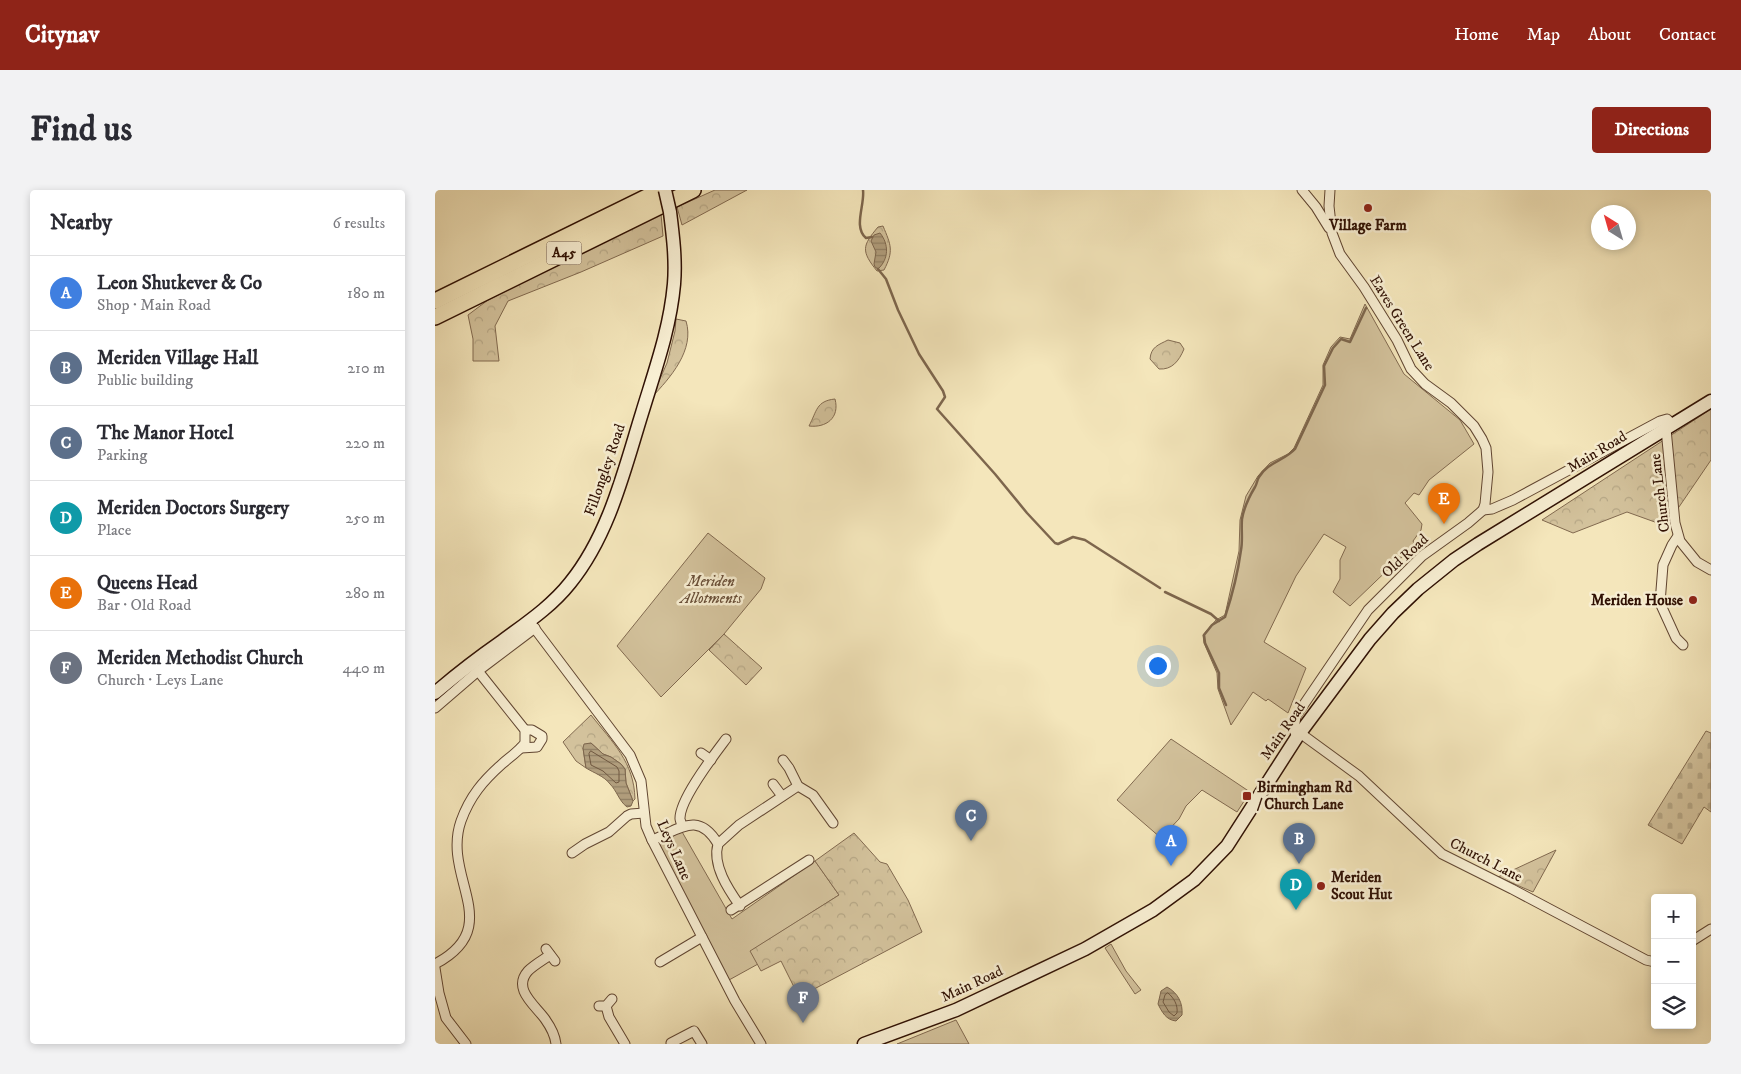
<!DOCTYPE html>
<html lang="en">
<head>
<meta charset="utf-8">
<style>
	body { margin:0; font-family:"IM FELL DW Pica",serif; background:#f2f2f3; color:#2b2b33 }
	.controls { position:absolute; right:15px; bottom:15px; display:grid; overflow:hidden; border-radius:5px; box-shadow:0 2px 8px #0003 }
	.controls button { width:45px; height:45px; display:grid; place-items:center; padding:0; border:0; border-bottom:1px solid #e1e1e2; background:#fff; color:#2b2b33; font:25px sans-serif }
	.compass { position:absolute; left:1156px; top:15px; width:45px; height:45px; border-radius:50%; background:#fff; box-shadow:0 2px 8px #0003; rotate:323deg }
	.you { position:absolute; left:722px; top:475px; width:18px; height:18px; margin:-12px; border:4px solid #fff; border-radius:50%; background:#1a73e8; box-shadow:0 0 0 8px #1a73e833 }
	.badge { display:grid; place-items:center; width:32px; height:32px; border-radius:50%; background:#8f2418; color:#fff; font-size:16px; font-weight:700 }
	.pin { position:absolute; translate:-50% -41px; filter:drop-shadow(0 1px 2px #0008) }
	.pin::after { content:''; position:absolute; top:26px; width:18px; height:15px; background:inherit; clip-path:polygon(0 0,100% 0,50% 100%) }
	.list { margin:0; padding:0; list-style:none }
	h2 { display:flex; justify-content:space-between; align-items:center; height:65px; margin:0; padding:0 20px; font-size:21px }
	h2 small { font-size:16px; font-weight:400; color:#7c7c81 }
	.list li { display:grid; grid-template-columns:32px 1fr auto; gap:15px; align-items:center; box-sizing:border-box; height:75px; padding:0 20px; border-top:1px solid #e1e1e2 }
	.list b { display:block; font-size:19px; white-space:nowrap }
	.list p { margin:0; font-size:16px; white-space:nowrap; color:#7c7c81 }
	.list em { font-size:16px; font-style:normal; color:#7c7c81 }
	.icon { flex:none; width:28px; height:28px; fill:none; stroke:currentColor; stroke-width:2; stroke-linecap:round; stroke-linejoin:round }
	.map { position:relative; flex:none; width:1276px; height:854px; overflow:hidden; border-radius:5px }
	header { display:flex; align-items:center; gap:30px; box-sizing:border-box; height:70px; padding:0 25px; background:#8f2418; color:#fff }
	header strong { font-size:24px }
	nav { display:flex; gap:28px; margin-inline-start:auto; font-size:18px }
	.intro { display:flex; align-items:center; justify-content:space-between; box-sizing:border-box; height:120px; padding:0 30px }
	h1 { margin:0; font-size:35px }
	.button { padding:12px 22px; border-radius:5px; background:#8f2418; color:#fff; font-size:18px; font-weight:700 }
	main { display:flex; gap:30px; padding:0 30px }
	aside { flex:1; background:#fff; border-radius:5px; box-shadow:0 2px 8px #0003 }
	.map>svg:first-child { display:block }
</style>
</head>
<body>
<header>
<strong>Citynav</strong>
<nav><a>Home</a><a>Map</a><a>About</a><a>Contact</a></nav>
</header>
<div class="intro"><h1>Find us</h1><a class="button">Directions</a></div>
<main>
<aside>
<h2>Nearby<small>6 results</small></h2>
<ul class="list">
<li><span class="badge" style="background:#3f7fe0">A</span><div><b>Leon Shutkever &amp; Co</b><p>Shop · Main Road</p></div><em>180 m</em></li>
<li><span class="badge" style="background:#5c6f8a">B</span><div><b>Meriden Village Hall</b><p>Public building</p></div><em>210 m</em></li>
<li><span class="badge" style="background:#5c6f8a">C</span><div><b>The Manor Hotel</b><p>Parking</p></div><em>220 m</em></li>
<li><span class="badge" style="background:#0f9aa8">D</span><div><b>Meriden Doctors Surgery</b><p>Place</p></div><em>250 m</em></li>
<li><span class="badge" style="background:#e8710a">E</span><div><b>Queens Head</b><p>Bar · Old Road</p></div><em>280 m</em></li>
<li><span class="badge" style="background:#6b7280">F</span><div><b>Meriden Methodist Church</b><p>Church · Leys Lane</p></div><em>440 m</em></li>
</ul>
</aside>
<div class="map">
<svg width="1276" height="854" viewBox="0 0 1276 854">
	<defs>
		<pattern id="forest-crowns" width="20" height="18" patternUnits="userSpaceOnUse" patternTransform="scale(1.25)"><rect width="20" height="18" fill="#d3c29c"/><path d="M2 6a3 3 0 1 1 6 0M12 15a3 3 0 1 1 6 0" fill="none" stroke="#b5a685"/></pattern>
		<pattern id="cemetery-stones" width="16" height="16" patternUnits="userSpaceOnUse" patternTransform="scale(1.25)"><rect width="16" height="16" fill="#d3c29c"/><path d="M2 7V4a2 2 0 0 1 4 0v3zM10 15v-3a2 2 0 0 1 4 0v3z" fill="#b5a685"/></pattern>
		<pattern id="water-rules" width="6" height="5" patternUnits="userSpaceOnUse" patternTransform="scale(1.25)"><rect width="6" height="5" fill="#b19e7d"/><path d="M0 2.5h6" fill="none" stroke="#907f64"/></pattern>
	</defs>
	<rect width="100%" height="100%" fill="#f4e6bb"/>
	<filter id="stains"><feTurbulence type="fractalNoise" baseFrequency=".004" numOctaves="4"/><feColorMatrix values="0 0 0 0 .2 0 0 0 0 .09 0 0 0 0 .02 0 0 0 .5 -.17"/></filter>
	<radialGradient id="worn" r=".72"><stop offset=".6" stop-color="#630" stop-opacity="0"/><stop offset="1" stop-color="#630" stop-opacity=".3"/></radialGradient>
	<g fill="#d3c29c" stroke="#826a50">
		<polygon points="930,114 969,184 1025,230 1039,254 994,290 984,305 979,303 970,313 987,334 986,340 978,351 982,360 974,367 971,365 964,369 915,416 898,402 905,389 905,370 911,357 889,344 861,386 829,452 871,478 853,523 833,509 831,511 818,502 796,535 783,499 782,483 769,453 768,445 781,430 790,425 804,361 805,330 811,306 823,286 835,273 853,264 859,258 888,195 888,175 896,157 905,147 915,149"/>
		<polygon points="273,343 330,388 326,399 289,444 226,507 182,456"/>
		<polygon points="736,549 815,602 802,622 767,600 751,616 744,629 726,648 682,610"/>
		<polygon points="246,640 297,729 380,671 404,705 316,761 323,774 294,790 225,657 227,651"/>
		<polygon points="676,754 691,781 706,800 700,804 670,758"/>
		<polygon points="521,830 534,854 462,854"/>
	</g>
	<g fill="url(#forest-crowns)" stroke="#826a50">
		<polygon points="280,0 312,0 247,35 242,17"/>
		<polygon points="226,24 228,46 146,82 73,111 60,136 64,171 38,171 38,149 33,125 53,110 206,33"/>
		<path d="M448 36C456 55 459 61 449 80L442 81C426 61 427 56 443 37Z"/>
		<path d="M241 129 251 131C260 160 235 188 217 207L232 173 240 141Z"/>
		<path d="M733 150 745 153 749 159C744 171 737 180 724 179L715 169C716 157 723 155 733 150Z"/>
		<path d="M400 209C405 228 391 238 374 236 382 221 381 211 400 209Z"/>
		<polygon points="1276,219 1276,270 1231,336 1192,322 1138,343 1107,330"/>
		<polygon points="289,444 327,478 311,495 274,460"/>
		<path d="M156 525C178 553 199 572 200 609L198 611 191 593 190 579 186 574 176 567 168 564 156 553 148 558 151 578 141 571 128 552Z"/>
		<polygon points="419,643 445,672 452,674 473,710 487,742 364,807 346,771 326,781 315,761 404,705 380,671"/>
		<polygon points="1121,660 1098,702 1063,687"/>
	</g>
	<polygon fill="url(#cemetery-stones)" stroke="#826a50" points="1271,541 1276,543 1276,622 1269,617 1247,654 1213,635"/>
	<g fill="url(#water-rules)" stroke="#7d664d">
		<path d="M445 43C454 54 454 69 443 79L440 77 439 74 441 62 436 51 439 45Z"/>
		<path d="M156 553 168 564 176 567 186 574 190 579 191 593 198 611 196 616 192 617C184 611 182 601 175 594 169 586 159 583 151 578L148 558 149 554Z"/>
		<path d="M732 797C743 803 748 813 747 825L741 831C731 830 727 822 723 814L726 801Z"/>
	</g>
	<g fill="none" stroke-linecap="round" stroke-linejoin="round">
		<g stroke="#705840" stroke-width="1">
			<polygon points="156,561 182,577 184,581 184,592 181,593 168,581 156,575 154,564"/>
			<path d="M733 803C739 808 743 815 742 823L739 826 734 822 728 812 730 805Z"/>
		</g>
		<g stroke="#7d664d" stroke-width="2.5">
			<path d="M428 0C430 15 418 37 431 48L437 47"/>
			<polyline points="443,79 451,89 463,120 484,164 508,201 510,207 502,219 560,284 592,323 620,353 623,354 638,347 650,350 725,398"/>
			<polyline points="730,402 776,424 784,431"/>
			<path d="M791 515 784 498V483L770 453 769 445 777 435 790 427C797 406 803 382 806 360 808 350 806 339 807 329 809 317 814 307 820 297 822 294 822 290 824 287 833 272 849 271 860 259L890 195 889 176 898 158 906 149 915 152 931 118"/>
		</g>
		<defs>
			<g id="minor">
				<polyline points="867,0 881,17 894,38"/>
				<polyline points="1231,239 1240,333 1245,351 1262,372 1276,380"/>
				<polyline points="1048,320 1057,319 1078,310 1225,231 1232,229 1238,235"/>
				<polyline points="1243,346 1237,355 1228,375 1225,413 1241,448 1248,455"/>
				<polyline points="94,431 195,565 206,591 211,636 217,650 300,811 326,854"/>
				<polyline points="0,518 43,481 100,438"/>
				<polyline points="865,543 924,586 1007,664 1077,699 1211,770 1220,772"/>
				<polyline points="862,547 859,540 861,526 933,420 987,366 1033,333 1048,320 1050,314 1053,282 1051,258 1047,249 1039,236 1016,213 990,194 976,179 962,150 929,97 905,64 897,43 894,16 895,0"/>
				<polyline points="86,558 102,557 107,549 107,546 97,540 90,540"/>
				<polyline points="266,563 276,570"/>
				<polyline points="348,570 354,578 363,596 378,605 398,633"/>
				<polyline points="338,594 347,606"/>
				<path d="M247 636C247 635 245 630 245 629 244 610 279 565 291 549"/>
				<path d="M217 650C244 640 263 620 283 654 277 675 293 699 305 716"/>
				<polyline points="283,654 304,635 363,596"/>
				<polyline points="137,663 150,654 174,642 192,626 196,624 209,623"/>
				<polyline points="296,720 374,670"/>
				<polyline points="1257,751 1276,739"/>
				<polyline points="111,759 120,771"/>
				<path d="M115 765C108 770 99 775 93 781 77 799 100 815 110 829 115 836 120 845 121 854"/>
				<polyline points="225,772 267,747"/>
				<path d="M0 774C72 736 6 688 26 631 35 606 48 591 67 574 75 567 84 561 90 553V540L43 481"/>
				<polyline points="0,778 4,803 11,828 31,854"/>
				<polyline points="164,816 171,816 177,809"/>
				<polyline points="171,816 174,827 190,854"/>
				<polyline points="236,853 259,841 267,854"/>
			</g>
			<g id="secondary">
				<path d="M0 503C21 485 43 468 66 452 90 434 116 417 135 393 174 345 189 281 207 223 220 180 235 139 239 94 241 70 238 46 235 22"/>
				<polyline points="429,854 521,820 650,759 718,720 759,690 792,656 862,547 935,449 958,423 983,399 1019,370 1043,354 1276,211"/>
			</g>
			<g id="trunk">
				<polyline points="0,111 226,0"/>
				<polyline points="0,127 258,0"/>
			</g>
		</defs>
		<use href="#minor" stroke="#614632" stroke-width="11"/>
		<use href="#secondary" stroke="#301104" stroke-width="15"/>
		<use href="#trunk" stroke="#301104" stroke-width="18"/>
		<use href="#minor" stroke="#f8efd3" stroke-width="9"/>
		<use href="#secondary" stroke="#f8efd3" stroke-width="12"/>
		<use href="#trunk" stroke="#f4e6bb" stroke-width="15"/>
		<defs>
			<polyline id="secondary-bridge" points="230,0 235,22"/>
		</defs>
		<use href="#secondary-bridge" stroke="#301104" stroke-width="15" stroke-linecap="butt"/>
		<use href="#secondary-bridge" stroke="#f8efd3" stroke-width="12"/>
	</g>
	<g fill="#8f2418" stroke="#f8efd3" stroke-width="2">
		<circle cx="933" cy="18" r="5"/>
		<circle cx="1258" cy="410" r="5"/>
		<rect x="807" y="601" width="10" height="10" rx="2.5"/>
		<circle cx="886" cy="696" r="5"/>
	</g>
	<g text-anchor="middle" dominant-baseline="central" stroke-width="5" stroke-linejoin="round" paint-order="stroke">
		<rect fill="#f8efd3" stroke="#6c5442" stroke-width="1" x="111.5" y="51.5" width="35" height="23" rx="4"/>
		<g font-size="14" font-weight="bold" fill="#301104">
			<text x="129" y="63">A45</text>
		</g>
		<g font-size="15" font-weight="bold" fill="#301104" stroke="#f8efd3" text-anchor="start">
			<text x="933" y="35" text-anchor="middle">Village Farm</text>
			<text x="1248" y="410" text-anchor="end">Meriden House</text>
			<text x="822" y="597">Birmingham Rd<tspan x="822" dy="17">/ Church Lane</tspan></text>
			<text x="896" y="687">Meriden<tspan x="896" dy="17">Scout Hut</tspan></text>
		</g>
		<g font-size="15" fill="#301104" stroke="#f8efd3">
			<text transform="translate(967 133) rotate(58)">Eaves Green Lane</text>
			<text transform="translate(1162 262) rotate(-31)">Main Road</text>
			<text transform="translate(170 280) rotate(-71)">Fillongley Road</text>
			<text transform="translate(1225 303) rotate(-97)">Church Lane</text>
			<text transform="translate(970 366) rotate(-42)">Old Road</text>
			<text transform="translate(848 541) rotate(-55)">Main Road</text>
			<text transform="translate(239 660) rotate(66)">Leys Lane</text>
			<text transform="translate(1051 670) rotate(27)">Church Lane</text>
			<text transform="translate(537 794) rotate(-25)">Main Road</text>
		</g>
		<g font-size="15" font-style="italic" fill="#694f39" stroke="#f8efd3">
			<text x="276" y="391">Meriden<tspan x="276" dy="17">Allotments</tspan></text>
		</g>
	</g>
	<rect width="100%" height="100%" filter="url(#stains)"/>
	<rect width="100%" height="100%" fill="url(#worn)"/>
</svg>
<div class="controls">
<button>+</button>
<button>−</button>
<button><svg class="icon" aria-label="layers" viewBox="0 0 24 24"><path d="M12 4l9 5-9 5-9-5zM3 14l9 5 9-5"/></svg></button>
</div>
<svg class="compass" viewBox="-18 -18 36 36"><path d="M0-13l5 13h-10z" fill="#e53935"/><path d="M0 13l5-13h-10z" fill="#7c7c81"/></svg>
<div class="you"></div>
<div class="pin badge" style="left:736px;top:676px;background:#3f7fe0">A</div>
<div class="pin badge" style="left:864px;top:674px;background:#5c6f8a">B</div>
<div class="pin badge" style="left:536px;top:651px;background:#5c6f8a">C</div>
<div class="pin badge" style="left:861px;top:720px;background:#0f9aa8">D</div>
<div class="pin badge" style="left:1009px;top:334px;background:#e8710a">E</div>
<div class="pin badge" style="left:368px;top:833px;background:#6b7280">F</div>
</div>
</main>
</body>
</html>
